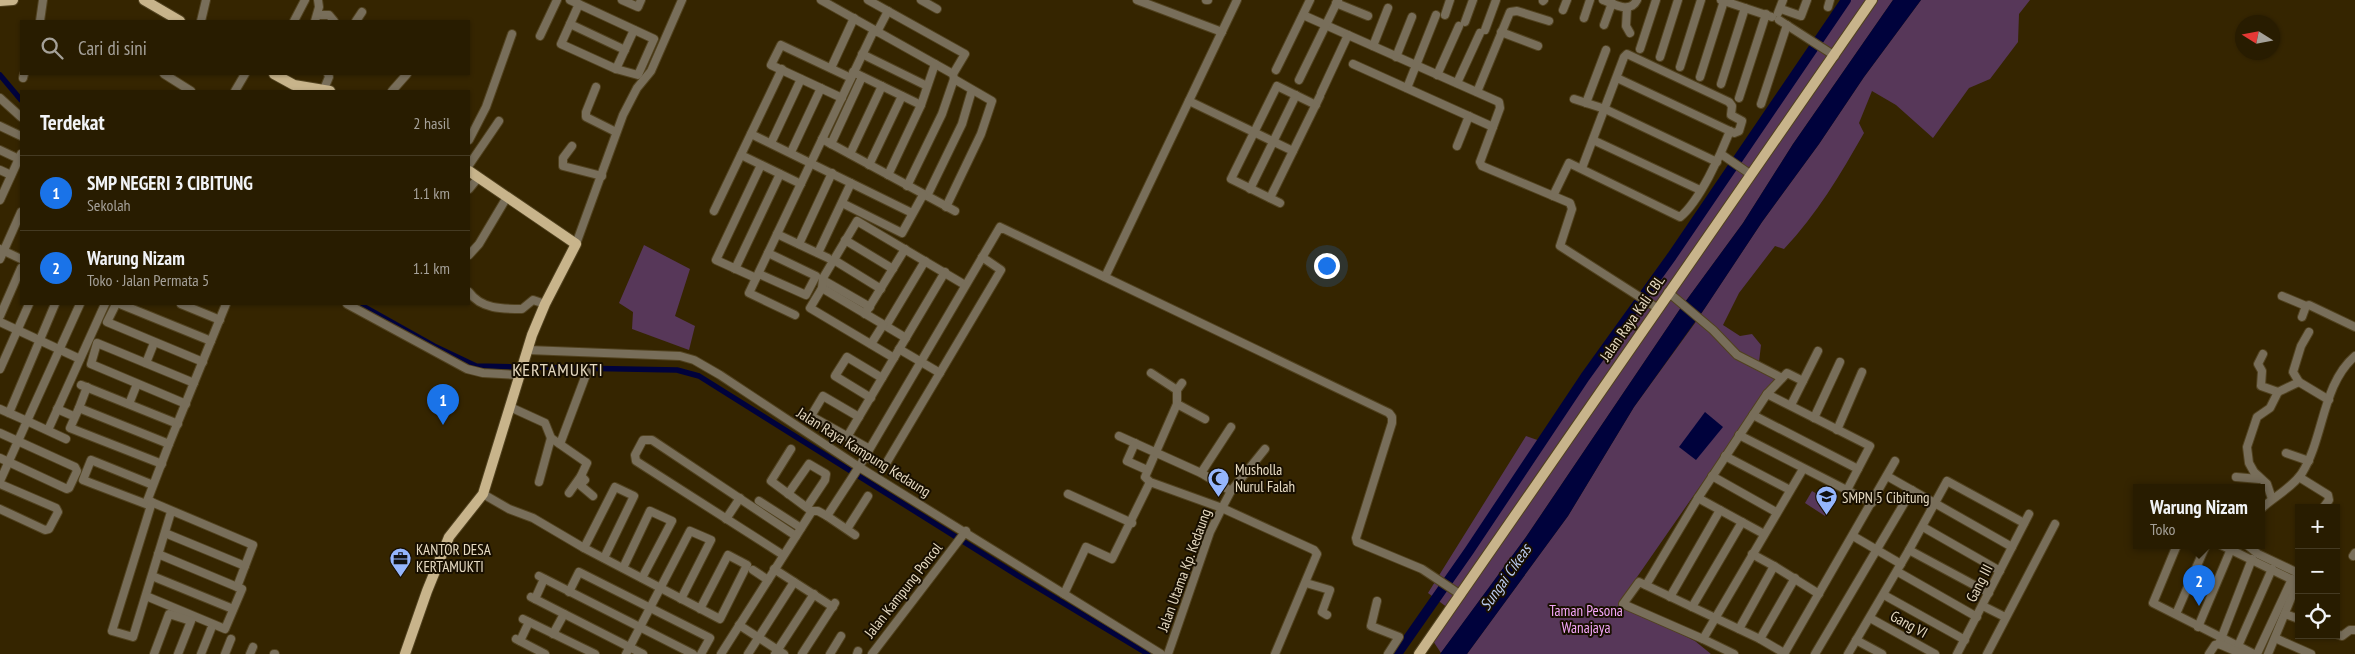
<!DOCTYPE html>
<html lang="id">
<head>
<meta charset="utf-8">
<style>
	body { margin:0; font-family:"PT Sans Narrow",sans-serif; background:#30250a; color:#f1f3f6 }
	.controls { position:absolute; right:15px; bottom:15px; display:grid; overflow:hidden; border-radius:0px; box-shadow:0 1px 4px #0004 }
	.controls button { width:45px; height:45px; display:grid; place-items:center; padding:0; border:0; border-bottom:1px solid #443a22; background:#281c00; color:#f1f3f6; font:25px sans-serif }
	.compass { position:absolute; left:2235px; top:15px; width:45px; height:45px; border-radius:50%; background:#281c00; box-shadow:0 1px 4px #0004; rotate:281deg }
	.you { position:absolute; left:1326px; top:265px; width:18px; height:18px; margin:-12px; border:4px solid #fff; border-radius:50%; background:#1a73e8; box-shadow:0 0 0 8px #1a73e833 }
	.badge { display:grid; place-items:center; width:32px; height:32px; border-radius:50%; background:#1a73e8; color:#fff; font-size:16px; font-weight:700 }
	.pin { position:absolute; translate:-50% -41px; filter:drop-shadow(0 1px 2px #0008) }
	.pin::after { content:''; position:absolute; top:26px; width:18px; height:15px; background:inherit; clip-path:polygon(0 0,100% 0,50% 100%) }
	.popup { position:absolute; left:2133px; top:484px; width:132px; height:65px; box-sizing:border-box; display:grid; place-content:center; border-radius:0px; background:#281c00; filter:drop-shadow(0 1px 4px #0005); font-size:16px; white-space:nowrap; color:#a5a199 }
	.popup b { font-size:19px; color:#f1f3f6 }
	.popup::after { content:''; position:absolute; left:50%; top:100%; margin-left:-10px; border:10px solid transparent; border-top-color:#281c00 }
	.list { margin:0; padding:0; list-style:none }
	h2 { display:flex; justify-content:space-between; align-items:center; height:65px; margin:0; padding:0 20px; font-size:21px }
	h2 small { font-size:16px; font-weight:400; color:#a5a199 }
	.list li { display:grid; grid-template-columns:32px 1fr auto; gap:15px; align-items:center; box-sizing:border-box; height:75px; padding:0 20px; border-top:1px solid #443a22 }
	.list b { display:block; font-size:19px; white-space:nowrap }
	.list p { margin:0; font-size:16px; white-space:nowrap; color:#a5a199 }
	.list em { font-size:16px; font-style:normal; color:#a5a199 }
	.icon { flex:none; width:28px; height:28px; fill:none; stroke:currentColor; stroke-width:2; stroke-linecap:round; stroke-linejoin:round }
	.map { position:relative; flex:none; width:2355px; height:654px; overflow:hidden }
	.search { position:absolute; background:#281c00; box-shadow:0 1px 4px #0004; left:20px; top:20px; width:450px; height:55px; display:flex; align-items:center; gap:12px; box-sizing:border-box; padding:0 18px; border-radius:0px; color:#a5a199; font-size:19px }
	.panel { position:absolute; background:#281c00; box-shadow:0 1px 4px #0004; left:20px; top:90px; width:450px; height:215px; border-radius:0px }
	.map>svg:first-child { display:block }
</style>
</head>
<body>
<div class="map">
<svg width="2355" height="654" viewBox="0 0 2355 654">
	<rect width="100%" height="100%" fill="#352500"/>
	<g fill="#573759">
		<polygon points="1850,0 1893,0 1793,144 1743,223 1680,309 1526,537 1441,653 1431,638 1448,608 1428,593 1526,436 1543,442"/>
		<path d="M1921 0H2030L2019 14 2018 42 1990 79 1969 88 1933 138 1896 105 1872 91 1859 123 1864 133C1840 175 1817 214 1784 249L1775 246 1739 293 1723 325 1740 336 1752 334 1761 345 1759 362 1780 377 1762 397 1619 603 1695 641 1711 654H1467L1568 516 1634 407 1695 323 1762 222 1819 144 1864 77Z"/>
		<polygon points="644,245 690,269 675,316 695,326 689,350 632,329 633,312 619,303"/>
		<polygon points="1812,491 1833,503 1825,516 1805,503"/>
	</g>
	<g fill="#00023c">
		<polygon points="1893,0 1921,0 1864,77 1819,144 1762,222 1705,308 1634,407 1568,516 1467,654 1440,654 1526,537 1680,309 1743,223 1793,144"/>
		<polygon points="1705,412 1723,427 1696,460 1679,447"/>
	</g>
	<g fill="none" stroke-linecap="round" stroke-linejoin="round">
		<g stroke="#00023c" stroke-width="5.5">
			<polyline points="0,75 21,100"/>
			<polyline points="359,304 434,346 476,366 677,370 699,376 1020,577 1148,654"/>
		</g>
		<polyline stroke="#00023c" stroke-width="10" points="1397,654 1469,551 1585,377 1672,256 1846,0"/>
		<defs>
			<g id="minor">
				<polyline points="570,0 654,39 638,75 616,69 561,44 579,4"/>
				<polyline points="622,0 638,7 641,0"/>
				<polyline points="821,0 953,74 954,79 992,101 981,134 946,207"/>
				<polyline points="868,0 965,54 953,74"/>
				<polyline points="921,0 937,9"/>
				<polyline points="1137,0 1222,32"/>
				<polyline points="1206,0 1208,0"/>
				<path d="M1603 0C1614 4 1630 14 1637 0"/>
				<polyline points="1721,0 1772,17"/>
				<polyline points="1543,1 1544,0"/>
				<polyline points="1336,3 1368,16"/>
				<polyline points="1828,7 1830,0"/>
				<polyline points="1627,8 1626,26 1630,33"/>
				<polyline points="1781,9 1801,16 1807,0"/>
				<polyline points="1563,10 1567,0"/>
				<polyline points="1778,13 1783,0"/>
				<polyline points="318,15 329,15 334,21"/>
				<polyline points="1303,15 1499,102 1500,108 1480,162 1482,166 1570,203 1572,209 1560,246 1657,308"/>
				<polyline points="1445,15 1450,0"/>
				<polyline points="1584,18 1590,0"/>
				<polyline points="1779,20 1835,56"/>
				<polyline points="40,21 43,0"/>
				<polyline points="201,21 206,0"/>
				<polyline points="294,21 305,0"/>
				<polyline points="315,21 319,7 318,0"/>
				<polyline points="356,21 362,12"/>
				<polyline points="1465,22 1473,0"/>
				<polyline points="570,24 625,50"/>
				<polyline points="1604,25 1612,3"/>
				<polyline points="1485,30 1496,0"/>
				<polyline points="877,32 888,11"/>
				<polyline points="1501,32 1538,46"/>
				<polyline points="540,36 557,0"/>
				<polyline points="1373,46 1388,8"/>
				<polyline points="1640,49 1656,0"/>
				<polyline points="862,54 927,86"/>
				<polyline points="1396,57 1412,17"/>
				<polyline points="1660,57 1678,0"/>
				<polyline points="1353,64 1493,127"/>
				<polyline points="1680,67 1701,0"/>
				<polyline points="831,68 854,18"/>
				<polyline points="616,69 634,30"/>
				<polyline points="1276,70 1310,0"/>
				<polyline points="853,72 921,105"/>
				<polyline points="164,74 191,91"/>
				<polyline points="1437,75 1459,26"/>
				<polyline points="1700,77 1724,1"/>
				<polyline points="23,78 24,74"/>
				<polyline points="1299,80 1338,0"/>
				<polyline points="1457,83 1480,33"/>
				<polyline points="1721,84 1745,8"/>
				<polyline points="596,87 586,112 586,117 616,132"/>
				<polyline points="1407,88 1436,15"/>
				<polyline points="324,89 329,77 328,74"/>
				<polyline points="235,91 245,74"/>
				<polyline points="392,91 407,74"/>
				<polyline points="1477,92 1510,12 1517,11 1549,21"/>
				<polyline points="1321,93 1348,35"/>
				<polyline points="0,98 21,117"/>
				<polyline points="842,98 771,65 781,45 851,78"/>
				<polyline points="1739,98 1766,14"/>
				<polyline points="1574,99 1605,109 1717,162"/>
				<polyline points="1189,101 1293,151"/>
				<polyline points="1586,103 1606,50"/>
				<polyline points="1761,104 1787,25"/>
				<polyline points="0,126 21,136"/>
				<polyline points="751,134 912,213"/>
				<polyline points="822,139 955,211"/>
				<polyline points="469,140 486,107 512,34"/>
				<polyline points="1593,140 1700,190"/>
				<polyline points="771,143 801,79"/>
				<polyline points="831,144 862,77"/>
				<polyline points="572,146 563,158 563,166 602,176"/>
				<polyline points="1457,146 1469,116"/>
				<polyline points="0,150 19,159"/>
				<polyline points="791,152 821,88"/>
				<polyline points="850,154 882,86"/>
				<polyline points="1721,154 1750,174"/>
				<polyline points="741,155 801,184"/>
				<polyline points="469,165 499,121"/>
				<polyline points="869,165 902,96"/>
				<polyline points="1582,168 1624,57 1627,54 1729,102 1732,106 1731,115 1742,121 1739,131 1734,133 1617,78"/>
				<polyline points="0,170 11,175"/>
				<polyline points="888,175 921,105 935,64"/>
				<polyline points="907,186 942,114 954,79"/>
				<polyline points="469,189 478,178"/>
				<polyline points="1250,189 1296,95"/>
				<polyline points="927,196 962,124 972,90"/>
				<path d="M1553 196 1569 163 1680 217C1699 202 1721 154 1730 131"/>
				<polyline points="1270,198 1320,96"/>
				<polyline points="0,200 21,154"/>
				<polyline points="842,203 902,233 923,195"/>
				<polyline points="1280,203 1231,179 1277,86 1316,105"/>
				<polyline points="714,211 782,69"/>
				<polyline points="777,234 828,258"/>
				<polyline points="845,240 893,269"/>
				<polyline points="576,244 623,115 637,88 651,71 682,0"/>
				<polyline points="799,244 832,173"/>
				<polyline points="0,249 21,259"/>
				<polyline points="818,253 851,183"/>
				<polyline points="469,255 479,244 507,197"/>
				<polyline points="0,259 21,212"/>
				<polyline points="834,260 881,289"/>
				<polyline points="735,269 780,174"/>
				<polyline points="759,274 806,295 816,276 768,253"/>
				<polyline points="1105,277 1237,0"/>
				<polyline points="756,278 716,260 761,165"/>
				<polyline points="823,280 870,307"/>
				<polyline points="822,288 906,338"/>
				<path d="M469 292C481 309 502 309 522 309L533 300 545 304"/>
				<polyline points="1668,292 1713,330 1737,355 1782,378"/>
				<polyline points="2282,296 2306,306"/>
				<polyline points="116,304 107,322 203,362"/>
				<polyline points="120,304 211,341"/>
				<polyline points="181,304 220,320"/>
				<polyline points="347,304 467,369 483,373 519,375"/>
				<polyline points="865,314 905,249"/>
				<polyline points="795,315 749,293 874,30"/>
				<polyline points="0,316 21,268"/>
				<polyline points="2302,317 2306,306 2309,305 2355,327"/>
				<polyline points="0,322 80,359"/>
				<polyline points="886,326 925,261"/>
				<polyline points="871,344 883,325"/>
				<polyline points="899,349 940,373"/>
				<polyline points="528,350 680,356 694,360 720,375 859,467 1161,654"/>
				<polyline points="2263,354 2258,364 2262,371 2261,386 2278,392 2299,382 2329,400"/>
				<polyline points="894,358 810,308 822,288 823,278 857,221 965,285"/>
				<polyline points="146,363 154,343"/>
				<polyline points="0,369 29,304"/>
				<polyline points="1151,373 1177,390"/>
				<polyline points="2299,382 2293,372 2301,346 2309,332"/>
				<polyline points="1182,383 1177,390 1177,404 1145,477 1150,482 1222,508 1314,550 1317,554 1275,654"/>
				<polyline points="81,385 178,424"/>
				<polyline points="87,387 79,408 169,444 226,304"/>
				<polyline points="1767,394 1787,373 1803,381"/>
				<polyline points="871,398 835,376 847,357 882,378"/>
				<polyline points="129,404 137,384"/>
				<polyline points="186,404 91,364 97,343 194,383"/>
				<polyline points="1177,404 1205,419"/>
				<polyline points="1791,405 1818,351"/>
				<polyline points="510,407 545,423 551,438 587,463 581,476 585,480 580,485 593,496"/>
				<polyline points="79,408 70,428 162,464"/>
				<polyline points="0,409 27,421 0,481"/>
				<polyline points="57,409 71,415"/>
				<polyline points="9,413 55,304"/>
				<polyline points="1753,415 1858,469"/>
				<polyline points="859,417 823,396 811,416 868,448"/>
				<polyline points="1814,418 1840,362"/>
				<polyline points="48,430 105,304"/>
				<polyline points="1837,430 1862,372"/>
				<polyline points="0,433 75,467 77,471 69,488 67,489 0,458"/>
				<polyline points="1739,435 1872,503"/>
				<polyline points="1119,436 1201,473 1231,491"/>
				<polyline points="847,437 945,272"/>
				<polyline points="66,439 27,421 80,304"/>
				<polyline points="1135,443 1127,461 1147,470"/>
				<polyline points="560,444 587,372"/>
				<polyline points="791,449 771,481 810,510"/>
				<polyline points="2286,453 2309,461"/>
				<polyline points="865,456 884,467 1001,270 982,257"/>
				<polyline points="1725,456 1790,490"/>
				<polyline points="1201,473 1231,427"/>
				<polyline points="1712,476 1776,512"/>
				<polyline points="1887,476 2012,547"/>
				<polyline points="2236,477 2259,479"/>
				<polyline points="2299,477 2328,495 2329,500 2323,508"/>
				<polyline points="539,482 551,438"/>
				<polyline points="0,484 56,508 58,512 49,529 45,530 0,509"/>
				<polyline points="153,485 91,460 83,480 146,504 169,444"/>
				<polyline points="569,493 581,476"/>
				<polyline points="483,494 509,509 533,518 584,548 720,619 747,565 728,555 700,609"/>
				<polyline points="788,494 809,464 826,474 825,480 807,507"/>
				<polyline points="1068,494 1132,523"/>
				<polyline points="1698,498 1764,534"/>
				<polyline points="2272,499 2267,484 2254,472 2249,463 2247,447 2257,417 2270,408 2278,392"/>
				<polyline points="149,501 253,545 237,587"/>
				<polyline points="759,501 801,528"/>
				<polyline points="152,502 112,631 133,637 171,512"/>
				<path d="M2262 508C2274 497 2293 487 2302 473 2324 438 2322 384 2355 356"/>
				<polyline points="827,516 855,535"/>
				<polyline points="726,519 740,498"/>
				<polyline points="1923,527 2000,571"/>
				<polyline points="847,529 868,496"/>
				<polyline points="165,533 245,566"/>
				<polyline points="1853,536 1901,564"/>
				<polyline points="2177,545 2153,603 2254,654"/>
				<polyline points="2221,545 2297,582"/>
				<polyline points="2247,545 2258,554 2298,573 2294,591 2268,654"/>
				<polyline points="584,548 615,487 634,496 604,558"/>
				<polyline points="1909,550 1947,481 2024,523"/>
				<polyline points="1752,554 1774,566"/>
				<polyline points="783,555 636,461 635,455 643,440 652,440 796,536"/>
				<polyline points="2353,556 2355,553"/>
				<polyline points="623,568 650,511 672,521 642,578"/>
				<polyline points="774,569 833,607"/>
				<polyline points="753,570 768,580"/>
				<polyline points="1898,572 1977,617"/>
				<polyline points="152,576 233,609"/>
				<polyline points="539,576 693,654"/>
				<polyline points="1306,583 1330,590 1322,612 1327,615"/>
				<polyline points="1646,585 1698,498 1767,394 1870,446 1847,490"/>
				<polyline points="569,592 579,572 710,638 701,654"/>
				<polyline points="1064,594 1086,547 1112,559 1150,482"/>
				<polyline points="1884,595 1965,640"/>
				<polyline points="146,596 225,629 242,589 158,554"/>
				<polyline points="531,597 643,654"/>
				<polyline points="1670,597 1720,510"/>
				<polyline points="535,599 544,579"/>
				<polyline points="1377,601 1371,626 1399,637 1388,654"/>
				<polyline points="1983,606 2005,617"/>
				<polyline points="1692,607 1742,522"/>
				<polyline points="2176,614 2206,545"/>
				<polyline points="2285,614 2299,619"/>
				<polyline points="1870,618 1935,654"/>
				<polyline points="523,619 595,654"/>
				<polyline points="739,625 784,654"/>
				<polyline points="2198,627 2231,549"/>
				<polyline points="1739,629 1774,566 1819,594"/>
				<polyline points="553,634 564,614"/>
				<polyline points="2336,634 2342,636 2350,630 2355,630"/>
				<polyline points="2275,638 2311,654"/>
				<polyline points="516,639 545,654"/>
				<polyline points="1703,639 1623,604 1639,582 1760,639 1784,653"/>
				<polyline points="1760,639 1795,578"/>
				<polyline points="1856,640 1882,654"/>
				<polyline points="520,641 529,622"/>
				<polyline points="2219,644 2252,559"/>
				<polyline points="2238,646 2272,569"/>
				<polyline points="154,654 169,614 191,621 178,654"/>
				<polyline points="201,654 211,629"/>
				<polyline points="225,654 231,639"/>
				<polyline points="250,654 253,647"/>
				<polyline points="274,654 275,654"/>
				<polyline points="626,654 690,531 711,540 681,599"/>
				<polyline points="721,654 812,511 818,511 827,516 859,467 1000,227 1389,413 1392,417 1392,423 1356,538 1357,542 1422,569 1461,595"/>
				<polyline points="748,654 794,582"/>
				<polyline points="775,654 814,594"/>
				<polyline points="802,654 835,603"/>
				<polyline points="830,654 841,636"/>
				<polyline points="857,654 858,651"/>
				<polyline points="872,654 966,531"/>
				<polyline points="1168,654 1210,532 1222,508 1231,491 1265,449"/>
				<polyline points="1734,654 1703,639 1803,469"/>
				<polyline points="1784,654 1895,461"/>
				<polyline points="1815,654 1912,490"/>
				<polyline points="1848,654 1909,550 1989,593"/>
				<polyline points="1957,654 2029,514"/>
				<polyline points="1987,654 2055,524"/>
				<polyline points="2209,654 2215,645 2219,644 2242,654"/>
				<polyline points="2257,654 2292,579"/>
			</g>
			<g id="major">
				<polyline points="144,0 180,21"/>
				<polyline points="0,1 13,0"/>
				<polyline points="274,74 294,85 330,91"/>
				<polyline points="405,654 427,591 449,537 483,494 532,335 545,304 576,244 469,171"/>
				<polyline points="1419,654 1872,0"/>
			</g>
		</defs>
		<use href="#minor" stroke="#51421f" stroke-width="10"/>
		<use href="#major" stroke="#51421f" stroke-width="12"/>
		<use href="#minor" stroke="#786e5a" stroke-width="8"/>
		<use href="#major" stroke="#c8b48b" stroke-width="10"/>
	</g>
	<defs>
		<symbol id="mosque-pin" viewBox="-11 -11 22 30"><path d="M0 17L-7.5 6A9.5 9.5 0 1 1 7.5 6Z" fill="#95b6fd" stroke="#180f00"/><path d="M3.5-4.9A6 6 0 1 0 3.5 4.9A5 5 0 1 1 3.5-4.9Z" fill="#111"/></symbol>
		<symbol id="school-pin" viewBox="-11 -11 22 30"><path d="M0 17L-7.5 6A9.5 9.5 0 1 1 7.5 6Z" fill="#95b6fd" stroke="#180f00"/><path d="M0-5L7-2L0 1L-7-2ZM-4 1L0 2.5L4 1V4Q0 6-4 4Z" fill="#111"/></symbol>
		<symbol id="office-pin" viewBox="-11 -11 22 30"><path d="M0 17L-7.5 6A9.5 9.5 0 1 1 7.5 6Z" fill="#95b6fd" stroke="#180f00"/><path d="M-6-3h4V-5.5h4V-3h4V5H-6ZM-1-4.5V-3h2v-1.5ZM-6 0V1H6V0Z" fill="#111"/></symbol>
	</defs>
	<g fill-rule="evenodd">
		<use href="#mosque-pin" x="1206" y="466" width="25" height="34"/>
		<use href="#school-pin" x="1814" y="484" width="25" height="34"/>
		<use href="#office-pin" x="388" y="546" width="25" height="34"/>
	</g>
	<g text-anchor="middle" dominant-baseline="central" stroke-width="4" stroke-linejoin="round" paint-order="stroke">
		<g font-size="15" fill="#e6dac1" stroke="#180f00">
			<text transform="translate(1632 318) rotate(-55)">Jalan Raya Kali CBL</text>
			<text transform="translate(864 452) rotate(32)">Jalan Raya Kampung Kedaung</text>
			<text transform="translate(1184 570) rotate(-70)">Jalan Utama Kp. Kedaung</text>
			<text transform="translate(1979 583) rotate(-63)">Gang III</text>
			<text transform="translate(903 590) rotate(-52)">Jalan Kampung Poncol</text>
			<text transform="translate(1909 624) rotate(29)">Gang VI</text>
		</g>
		<g font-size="15" fill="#e6dac1" stroke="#180f00" text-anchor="start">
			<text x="1235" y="469">Musholla<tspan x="1235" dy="17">Nurul Falah</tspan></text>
			<text x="1842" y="497">SMPN 5 Cibitung</text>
			<text x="416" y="549">KANTOR DESA<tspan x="416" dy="17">KERTAMUKTI</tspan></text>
		</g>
		<g font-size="15" fill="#f4a7f8" stroke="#180f00">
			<text x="1586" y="610">Taman Pesona<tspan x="1586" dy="17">Wanajaya</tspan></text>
		</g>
		<g font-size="16" font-style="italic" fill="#baccf1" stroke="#180f00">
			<text transform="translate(1505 577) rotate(-55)">Sungai Cikeas</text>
		</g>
		<g font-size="18" letter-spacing="1" fill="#e6dac1" stroke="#180f00">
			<text x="558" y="369">KERTAMUKTI</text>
		</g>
	</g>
</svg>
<div class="controls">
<button>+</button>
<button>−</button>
<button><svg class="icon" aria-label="locate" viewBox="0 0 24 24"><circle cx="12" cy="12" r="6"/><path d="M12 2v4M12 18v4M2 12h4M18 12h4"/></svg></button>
</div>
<svg class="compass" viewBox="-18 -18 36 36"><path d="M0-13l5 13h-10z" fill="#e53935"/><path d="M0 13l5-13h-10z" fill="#a5a199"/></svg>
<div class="you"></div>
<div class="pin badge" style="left:443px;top:425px">1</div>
<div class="pin badge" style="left:2199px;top:606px">2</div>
<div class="popup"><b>Warung Nizam</b>Toko</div>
<div class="search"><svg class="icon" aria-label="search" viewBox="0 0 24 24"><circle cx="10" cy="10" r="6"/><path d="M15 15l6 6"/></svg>Cari di sini</div>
<section class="panel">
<h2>Terdekat<small>2 hasil</small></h2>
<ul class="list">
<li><span class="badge">1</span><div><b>SMP NEGERI 3 CIBITUNG</b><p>Sekolah</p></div><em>1.1 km</em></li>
<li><span class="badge">2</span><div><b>Warung Nizam</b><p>Toko · Jalan Permata 5</p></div><em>1.1 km</em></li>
</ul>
</section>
</div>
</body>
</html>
